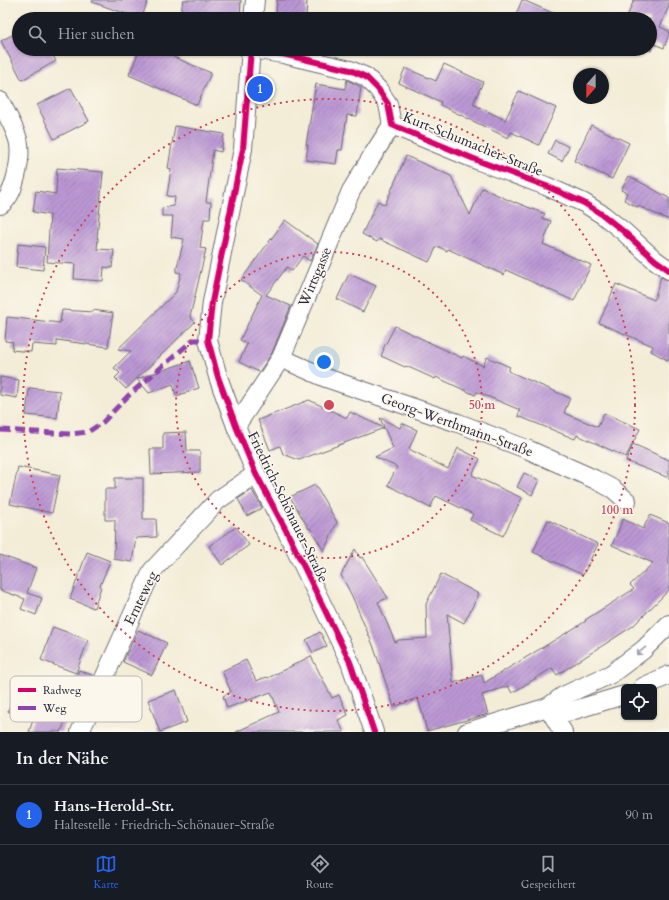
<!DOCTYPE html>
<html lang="de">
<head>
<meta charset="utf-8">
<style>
	body { margin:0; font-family:Cardo,serif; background:#20242c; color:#f1f3f6 }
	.controls { position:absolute; right:12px; bottom:12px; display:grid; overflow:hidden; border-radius:6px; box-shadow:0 1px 3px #0004 }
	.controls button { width:36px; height:36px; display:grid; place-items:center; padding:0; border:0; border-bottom:1px solid #363941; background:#171b24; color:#f1f3f6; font:20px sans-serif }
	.compass { position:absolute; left:573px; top:68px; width:36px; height:36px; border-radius:50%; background:#171b24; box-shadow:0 1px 3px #0004; rotate:201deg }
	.you { position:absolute; left:324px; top:362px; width:14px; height:14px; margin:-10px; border:3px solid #fff; border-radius:50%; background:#1a73e8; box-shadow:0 0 0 6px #1a73e833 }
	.badge { display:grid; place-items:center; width:26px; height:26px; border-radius:50%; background:#2563eb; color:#fff; font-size:13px; font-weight:700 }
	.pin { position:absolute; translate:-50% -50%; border:2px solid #fff; box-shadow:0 1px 4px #0006 }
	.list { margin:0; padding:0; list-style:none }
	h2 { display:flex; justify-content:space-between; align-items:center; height:52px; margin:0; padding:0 16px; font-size:17px }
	h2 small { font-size:13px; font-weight:400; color:#9ea1a6 }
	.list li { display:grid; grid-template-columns:26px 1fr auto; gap:12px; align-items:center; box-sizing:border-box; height:60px; padding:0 16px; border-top:1px solid #363941 }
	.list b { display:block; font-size:15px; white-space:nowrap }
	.list p { margin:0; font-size:13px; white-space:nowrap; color:#9ea1a6 }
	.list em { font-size:13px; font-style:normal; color:#9ea1a6 }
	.icon { flex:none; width:22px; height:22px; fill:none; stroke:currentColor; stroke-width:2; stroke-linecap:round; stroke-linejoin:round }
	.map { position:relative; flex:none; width:669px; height:732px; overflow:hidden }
	.search { position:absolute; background:#171b24; box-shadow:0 1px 3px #0004; left:12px; right:12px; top:12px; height:44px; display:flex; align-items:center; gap:10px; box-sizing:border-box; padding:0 14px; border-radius:22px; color:#9ea1a6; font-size:15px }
	.sheet { height:112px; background:#171b24 }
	nav { display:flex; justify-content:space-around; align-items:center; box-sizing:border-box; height:56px; border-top:1px solid #363941; background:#171b24; font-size:11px; color:#9ea1a6 }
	nav a { display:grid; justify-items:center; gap:2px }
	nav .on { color:#2563eb }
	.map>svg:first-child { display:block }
</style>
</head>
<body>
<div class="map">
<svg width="669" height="732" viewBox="0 0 669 732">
	<defs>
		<pattern id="building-hatch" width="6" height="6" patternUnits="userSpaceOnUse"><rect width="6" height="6" fill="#bb97d4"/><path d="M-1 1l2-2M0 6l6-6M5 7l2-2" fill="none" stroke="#987bad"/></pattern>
	</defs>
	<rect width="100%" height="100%" fill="#fbf7ec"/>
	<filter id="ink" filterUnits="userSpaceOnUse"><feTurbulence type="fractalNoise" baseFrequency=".025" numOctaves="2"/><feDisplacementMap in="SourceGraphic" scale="8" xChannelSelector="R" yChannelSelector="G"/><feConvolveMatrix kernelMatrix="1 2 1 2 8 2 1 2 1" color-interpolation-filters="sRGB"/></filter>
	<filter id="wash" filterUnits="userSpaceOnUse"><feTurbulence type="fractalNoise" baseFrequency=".012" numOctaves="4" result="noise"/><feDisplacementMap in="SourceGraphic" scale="16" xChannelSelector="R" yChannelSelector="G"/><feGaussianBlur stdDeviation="0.9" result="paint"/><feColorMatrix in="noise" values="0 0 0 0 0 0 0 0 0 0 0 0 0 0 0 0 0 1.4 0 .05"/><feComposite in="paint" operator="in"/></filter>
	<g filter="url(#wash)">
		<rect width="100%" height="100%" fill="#f3edd7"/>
		<g id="blocks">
			<g fill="url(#building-hatch)">
				<polygon points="93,0 148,0 141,19 92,2"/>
				<polygon points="183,0 241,0 240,19 180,19"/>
				<polygon points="277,0 307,0 306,18 276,16"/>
				<polygon points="522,0 523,0 566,19 514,19"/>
				<polygon points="634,0 669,0 669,6 660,27 669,31 669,34 664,48 654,44 651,51 650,51 650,19 626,19"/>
				<polygon points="19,31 19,49 49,49 56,61 22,80 1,41"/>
				<polygon points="140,49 155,49 211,73 197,105 129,75"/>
				<polygon points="444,64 483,82 473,104 505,120 519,91 556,108 539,145 511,132 508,138 440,105 441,102 399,83 405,68 436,81"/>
				<polygon points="347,80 361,87 357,116 347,115 342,150 338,150 336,164 306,160 308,145 306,145 316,84 345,89"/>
				<polygon points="71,88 89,121 54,139 37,105"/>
				<polygon points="591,125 629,143 612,179 574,161"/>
				<polygon points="175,126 224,134 221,152 213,150 206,202 211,202 210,219 204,219 200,248 206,249 190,317 195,322 126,389 115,378 120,373 114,368 131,351 118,349 176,292 181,273 176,272 184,239 171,237 173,216 162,216 162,208 174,206 175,197 167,196 171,169 168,168"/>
				<polygon points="555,140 569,147 562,161 548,154"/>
				<polygon points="406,156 451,176 470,215 482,188 515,203 515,202 545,214 542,218 551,221 543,244 591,265 574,301 506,270 504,275 448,249 447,251 437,246 429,262 379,239 377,242 362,234 378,201 385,205"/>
				<polygon points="57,168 103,172 97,238 98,238 97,249 114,250 112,268 104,267 103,281 74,279 75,264 47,262 50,215 33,212 36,191 56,194"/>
				<polygon points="629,176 669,198 669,220 638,206 637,207 624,200 627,193 621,190"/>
				<polygon points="285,220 318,244 310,261 303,256 292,271 287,267 266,295 291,306 272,353 259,372 239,362 247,344 240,340 262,295 241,280"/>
				<polygon points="18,244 45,247 43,270 16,267"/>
				<polygon points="349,274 376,286 363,312 337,299"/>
				<polygon points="661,277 669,280 669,361 651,351 653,346 599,323 616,284 654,300"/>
				<polygon points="62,310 93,312 93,310 113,313 108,347 57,340 57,346 32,344 31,352 12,350 13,342 5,341 7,317 60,323"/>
				<polygon points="395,326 462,358 463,356 483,366 487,357 510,367 508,371 570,398 564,413 598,427 604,413 640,429 626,457 577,435 575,439 518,416 520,410 477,392 475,395 436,377 435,379 406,366 405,367 381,356 384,349 383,349"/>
				<polygon points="190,361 199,388 176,396 173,384 149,393 137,379"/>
				<polygon points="0,377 19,380 17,398 0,395"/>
				<polygon points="29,388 60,391 57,418 26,415"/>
				<polygon points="309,400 347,418 350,412 384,428 299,460 283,454 280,446 270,450 258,420"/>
				<polygon points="380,418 400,428 402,423 417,430 409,449 448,469 458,448 480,459 472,475 522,498 503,536 470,520 473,514 436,496 430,508 388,485 397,467 375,457 393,448"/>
				<polygon points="186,432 187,451 200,451 200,472 151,474 150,449 163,449 163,433"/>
				<polygon points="633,444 669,460 669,478 626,461"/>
				<polygon points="18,467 60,475 52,513 10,504"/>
				<polygon points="524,473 539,480 532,495 517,487"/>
				<polygon points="115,478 143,478 143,519 156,519 157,537 136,538 132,562 114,559 115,520 105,520 105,489 115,489"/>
				<polygon points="315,485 337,522 324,551 310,528 309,529 290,497"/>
				<polygon points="252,490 262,508 247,516 238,499"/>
				<polygon points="650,515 669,523 669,590 633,626 557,675 552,668 512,693 508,686 482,695 488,714 427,731 418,698 394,707 373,645 352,596 341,575 355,549 360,558 362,557 388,598 378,602 395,642 399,640 427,638 426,604 441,574 479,594 464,623 447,614 453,683 482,675 484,683 586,621 585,620 634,589 630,585 653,563 612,545 623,519 643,529"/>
				<polygon points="548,520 598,544 583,575 533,552"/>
				<polygon points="236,527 249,545 222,565 209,546"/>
				<polygon points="87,552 110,561 100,586 101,587 94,608 70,599"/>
				<polygon points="0,555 36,568 27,593 42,598 36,615 21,609 25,599 0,590"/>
				<polygon points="53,627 88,640 76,673 41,660"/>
				<polygon points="138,630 167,643 152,675 123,662"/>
				<polygon points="320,632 327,646 313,653 306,640"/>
				<polygon points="311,656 332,698 339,695 348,715 338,720 344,732 236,732 279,712 271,692 227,708 223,696 231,692 222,671 246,660 256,681 267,677 268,678"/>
				<polygon points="79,670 94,676 87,690 73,685"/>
				<polygon points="176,690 187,722 160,732 148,700"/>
				<polygon points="13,696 38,705 40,698 70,708 61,732 29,732 33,720 8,711"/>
			</g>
		</g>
	</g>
	<g filter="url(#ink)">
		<use href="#blocks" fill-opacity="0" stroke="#6b6972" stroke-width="1"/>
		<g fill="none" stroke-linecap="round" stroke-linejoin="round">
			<defs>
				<g id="street">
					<polyline points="253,19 255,0"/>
					<polyline points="251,49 243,149 212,302 208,340 218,377 236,426 256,474 287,532 350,662 374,732"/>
					<polyline points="252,49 283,54 350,70 366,77 378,89 388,104 392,125 479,161 546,186 584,203 603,215 623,231 655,260 669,270"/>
					<path d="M0 101C6 113 17 131 19 144 21 159 15 197 0 205"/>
					<polyline points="281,358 326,378 458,423 529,450 594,479 613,489 627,501"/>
					<polyline points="236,426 281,358 351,191 374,153 392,125"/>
					<polyline points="643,687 669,675"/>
					<polyline points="548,707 568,712 624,695"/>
					<polyline points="548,707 563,732"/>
					<polyline points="80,732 152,571 218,500 256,474"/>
					<polyline points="467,732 548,707 563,696 611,674 643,650 669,624"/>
				</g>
			</defs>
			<use href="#street" stroke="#6b6972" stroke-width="20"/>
			<use href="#street" stroke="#fff" stroke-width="18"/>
			<polyline stroke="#8e44ad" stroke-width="5" stroke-dasharray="10 5" stroke-linecap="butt" points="0,430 71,434 88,432 103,422 128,396 193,340 208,340"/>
			<defs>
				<g id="cycleway">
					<polyline points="251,49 243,149 212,302 208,340 218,377 236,426 256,474 287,532 350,662 374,732"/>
					<polyline points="252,49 283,54 350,70 366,77 378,89 388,104 392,125 479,161 546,186 584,203 603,215 623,231 655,260 669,270"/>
				</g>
			</defs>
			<use href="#cycleway" stroke="#fbf7ec" stroke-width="8"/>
			<use href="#cycleway" stroke="#d6006c" stroke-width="6"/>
		</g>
		<defs><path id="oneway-shaft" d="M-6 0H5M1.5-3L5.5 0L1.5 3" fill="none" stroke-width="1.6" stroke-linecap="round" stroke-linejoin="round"/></defs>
		<use stroke="#9c9ca7" href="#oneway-shaft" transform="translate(641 651) rotate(141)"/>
	</g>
	<g fill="none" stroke="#d1495b" stroke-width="2" stroke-dasharray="2 4">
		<circle cx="329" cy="405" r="153"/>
		<circle cx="329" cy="405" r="306"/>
	</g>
	<g text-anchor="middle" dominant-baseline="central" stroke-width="3" stroke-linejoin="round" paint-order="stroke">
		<g font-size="14" fill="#22223b" stroke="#fbf7ec">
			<text transform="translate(473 144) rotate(22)">Kurt-Schumacher-Straße</text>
			<text transform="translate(315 277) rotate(-67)">Wirtsgasse</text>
			<text transform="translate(457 425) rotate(20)">Georg-Werthmann-Straße</text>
			<text transform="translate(288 507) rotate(64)">Friedrich-Schönauer-Straße</text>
			<text transform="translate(141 598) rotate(-64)">Ernteweg</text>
		</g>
	</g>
	<rect x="10" y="676" width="132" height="46" rx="6" fill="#fbf7ec" stroke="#bab7b7" stroke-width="1"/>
	<rect x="18" y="688" width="18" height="4" fill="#d6006c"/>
	<rect x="18" y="706" width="18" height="4" fill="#8e44ad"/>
	<g font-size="11" fill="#22223b">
		<text x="43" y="694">Radweg</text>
		<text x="43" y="712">Weg</text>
	</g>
	<circle cx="329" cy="405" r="6" fill="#d1495b" stroke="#fbf7ec" stroke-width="2"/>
	<g font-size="12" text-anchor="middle" font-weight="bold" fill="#d1495b" stroke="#fbf7ec" stroke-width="3" stroke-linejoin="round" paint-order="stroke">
		<text x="482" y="409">50 m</text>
		<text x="617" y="514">100 m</text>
	</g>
</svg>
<div class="controls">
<button><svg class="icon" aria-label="locate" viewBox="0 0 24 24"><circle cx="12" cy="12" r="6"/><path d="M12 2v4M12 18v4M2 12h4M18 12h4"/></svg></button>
</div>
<svg class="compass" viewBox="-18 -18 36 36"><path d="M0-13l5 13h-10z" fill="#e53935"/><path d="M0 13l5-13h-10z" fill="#9ea1a6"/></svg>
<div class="you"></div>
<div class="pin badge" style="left:260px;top:89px">1</div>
<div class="search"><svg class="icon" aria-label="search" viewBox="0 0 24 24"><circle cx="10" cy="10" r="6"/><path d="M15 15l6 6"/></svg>Hier suchen</div>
</div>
<section class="sheet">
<h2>In der Nähe<small></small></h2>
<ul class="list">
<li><span class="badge">1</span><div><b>Hans-Herold-Str.</b><p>Haltestelle · Friedrich-Schönauer-Straße</p></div><em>90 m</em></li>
</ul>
</section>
<nav>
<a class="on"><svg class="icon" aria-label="map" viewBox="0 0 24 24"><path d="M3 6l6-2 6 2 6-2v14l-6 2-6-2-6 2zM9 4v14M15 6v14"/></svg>Karte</a>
<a><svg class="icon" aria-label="directions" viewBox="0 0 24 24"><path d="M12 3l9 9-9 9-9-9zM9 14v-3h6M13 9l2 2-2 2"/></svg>Route</a>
<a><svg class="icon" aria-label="saved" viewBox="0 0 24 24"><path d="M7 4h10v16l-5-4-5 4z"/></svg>Gespeichert</a>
</nav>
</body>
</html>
